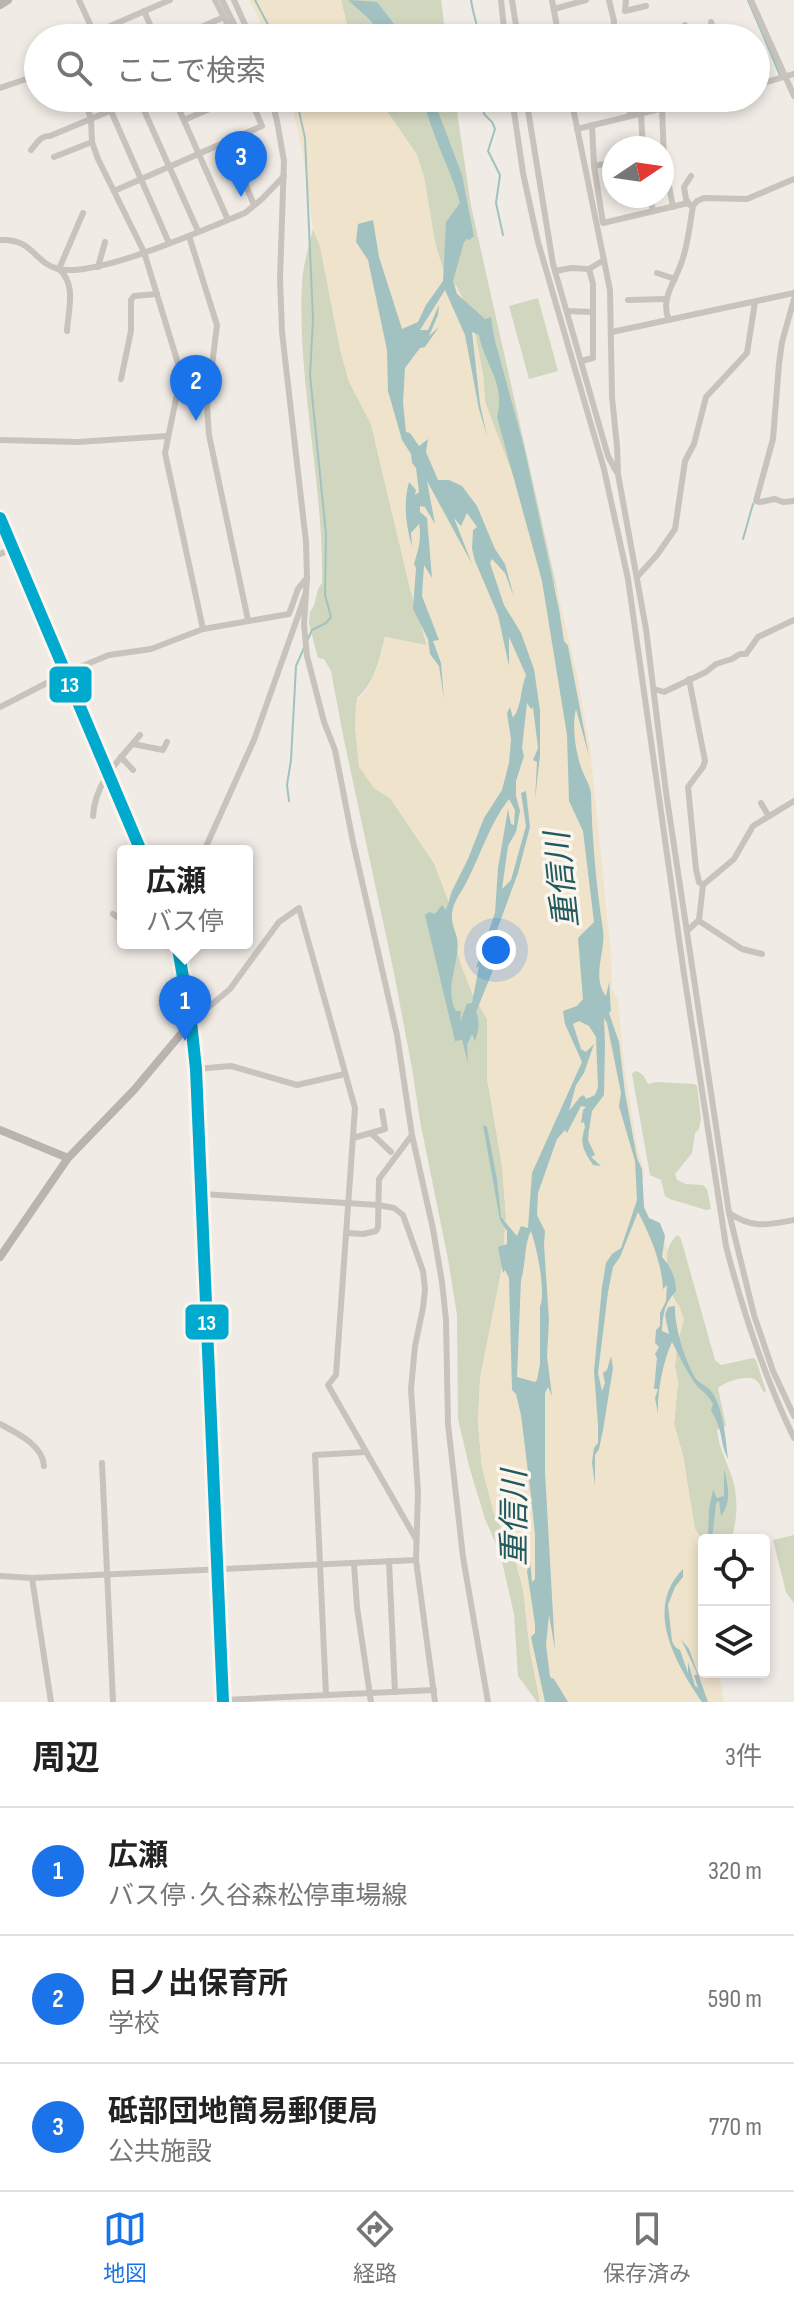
<!DOCTYPE html>
<html lang="ja">
<head>
<meta charset="utf-8">
<style>
	body { margin:0; font-family:"Sofia Sans Condensed","Noto Sans JP",sans-serif; background:#f2f2f2; color:#222 }
	.controls { position:absolute; right:24px; bottom:24px; display:grid; overflow:hidden; border-radius:8px; box-shadow:0 4px 12px #0003 }
	.controls button { width:72px; height:72px; display:grid; place-items:center; padding:0; border:0; border-bottom:2px solid #e0e0e0; background:#fff; color:#222; font:40px sans-serif }
	.compass { position:absolute; left:602px; top:136px; width:72px; height:72px; border-radius:50%; background:#fff; box-shadow:0 4px 12px #0003; rotate:77deg }
	.you { position:absolute; left:496px; top:950px; width:28px; height:28px; margin:-20px; border:6px solid #fff; border-radius:50%; background:#1a73e8; box-shadow:0 0 0 12px #1a73e833 }
	.badge { display:grid; place-items:center; width:52px; height:52px; border-radius:50%; background:#1a73e8; color:#fff; font-size:26px; font-weight:700 }
	.pin { position:absolute; translate:-50% -66px; filter:drop-shadow(0 2px 4px #0008) }
	.pin::after { content:''; position:absolute; top:42px; width:28px; height:24px; background:inherit; clip-path:polygon(0 0,100% 0,50% 100%) }
	.popup { position:absolute; left:117px; top:845px; width:136px; height:104px; box-sizing:border-box; display:grid; place-content:center; border-radius:8px; background:#fff; filter:drop-shadow(0 2px 6px #0005); font-size:26px; white-space:nowrap; color:#767676 }
	.popup b { font-size:30px; color:#222 }
	.popup::after { content:''; position:absolute; left:50%; top:100%; margin-left:-16px; border:16px solid transparent; border-top-color:#fff }
	.list { margin:0; padding:0; list-style:none }
	h2 { display:flex; justify-content:space-between; align-items:center; height:104px; margin:0; padding:0 32px; font-size:34px }
	h2 small { font-size:26px; font-weight:400; color:#767676 }
	.list li { display:grid; grid-template-columns:52px 1fr auto; gap:24px; align-items:center; box-sizing:border-box; height:128px; padding:0 32px; border-top:2px solid #e0e0e0 }
	.list b { display:block; font-size:30px; white-space:nowrap }
	.list p { margin:0; font-size:26px; white-space:nowrap; color:#767676 }
	.list em { font-size:26px; font-style:normal; color:#767676 }
	.icon { flex:none; width:44px; height:44px; fill:none; stroke:currentColor; stroke-width:2; stroke-linecap:round; stroke-linejoin:round }
	.map { position:relative; flex:none; width:794px; height:1702px; overflow:hidden }
	.search { position:absolute; background:#fff; box-shadow:0 4px 12px #0003; left:24px; right:24px; top:24px; height:88px; display:flex; align-items:center; gap:20px; box-sizing:border-box; padding:0 28px; border-radius:44px; color:#767676; font-size:30px }
	.sheet { height:488px; background:#fff }
	nav { display:flex; justify-content:space-around; align-items:center; box-sizing:border-box; height:112px; border-top:2px solid #e0e0e0; background:#fff; font-size:22px; color:#767676 }
	nav a { display:grid; justify-items:center; gap:4px }
	nav .on { color:#1a73e8 }
	.map>svg:first-child { display:block }
</style>
</head>
<body>
<div class="map">
<svg width="794" height="1702" viewBox="0 0 794 1702">
	<rect width="100%" height="100%" fill="#f0ebe5"/>
	<g fill="#d1d6bf">
		<polygon points="341,0 441,0 446,38 350,38"/>
		<polygon points="378,98 455,98 471,206 558,594 485,402 483,374 446,279 435,243 424,177 417,155"/>
		<path d="M313 229 320 246 341 353 349 381 371 424 410 588 427 646 385 637C379 659 375 683 357 698L374 788 390 798 434 863 448 900 451 927 461 965 473 994 487 1019V1078L502 1165 506 1216 502 1267 480 1379 478 1424 482 1467 494 1513 513 1552 523 1589 530 1651 540 1702H537L518 1676 514 1614 500 1553 485 1519 469 1466 458 1419 457 1315 448 1259 420 1121 412 1068 393 968 344 740 331 671 324 659 318 658 309 624 310 612C318 603 314 592 322 583 324 483 297 384 302 283 303 265 309 246 313 229Z"/>
		<polygon points="538,298 558,371 529,379 509,306"/>
		<path d="M635 1071C644 1073 644 1077 648 1084L656 1082 694 1084 697 1086 701 1119 699 1129 695 1133 692 1153 675 1174 677 1180 686 1184 703 1185 707 1189 711 1209 706 1210 670 1199 665 1196 661 1180 650 1175 632 1074Z"/>
		<path d="M678 1235 681 1239 715 1360 721 1365 753 1358 756 1360 766 1391 764 1393C762 1389 760 1384 757 1381 749 1373 725 1382 718 1388L726 1426 717 1430C719 1450 729 1465 734 1484 738 1504 737 1521 731 1540H704V1542L695 1530 683 1456 674 1424 678 1382 675 1367 680 1307C665 1291 658 1249 678 1235Z"/>
		<polygon points="794,1535 794,1603 786,1592 773,1540"/>
	</g>
	<g fill="#efe3cc">
		<polygon points="249,0 341,0 350,38 268,38"/>
		<polygon points="290,98 378,98 417,155 424,177 435,243 446,279 457,286 473,321 483,374 485,402 558,594 577,674 590,748 611,955 612,989 618,1000 625,1073 638,1151 644,1170 641,1210 657,1227 667,1248 667,1267 672,1298 680,1307 684,1320 677,1345 675,1367 678,1382 674,1424 683,1456 695,1529 704,1542 704,1580 699,1592 704,1613 704,1672 718,1672 724,1702 540,1702 530,1651 523,1589 513,1552 494,1513 482,1467 478,1424 480,1379 502,1267 506,1216 502,1165 487,1078 487,1019 473,995 461,965 451,927 448,900 434,863 390,798 374,788 359,767 355,728 356,702 367,690 377,668 386,637 427,645 410,588 371,424 349,382 341,353 320,246 313,229 303,154"/>
	</g>
	<g fill="#a1c2c1" fill-rule="evenodd">
		<polygon points="348,0 377,2 405,38 384,38 370,20"/>
		<path d="M420 98H433L462 175 474 237H472L470 240 467 239 464 242 453 281 457 294 485 319 491 317 494 337 524 447 559 609 564 641 568 646 589 756 576 709C572 724 575 748 580 764 582 773 590 784 591 793 592 838 596 885 603 930 606 951 591 977 606 996L609 982 611 1011 609 1013 619 1042 625 1093 637 1158 642 1169 644 1207 649 1218 660 1223 665 1236 662 1257C671 1267 676 1278 676 1291 664 1304 663 1315 662 1331L669 1334 665 1315 668 1307 675 1306C674 1325 685 1362 696 1379 700 1384 707 1386 711 1391 723 1406 726 1440 728 1459 719 1442 724 1430 711 1411L713 1404C709 1397 706 1394 700 1389 690 1379 679 1355 672 1342 663 1362 657 1392 658 1414L655 1398 658 1389H654L657 1358 655 1354 659 1347 655 1343 656 1330 660 1326V1313L666 1301 667 1285 663 1289C662 1263 650 1235 638 1212L620 1257 613 1267 608 1292 598 1373 602 1391 605 1383 603 1373 607 1370 611 1356 613 1368 603 1430 599 1449 595 1455V1486L592 1462 594 1448 598 1443V1425L594 1371 602 1287 606 1263 612 1254 621 1248 637 1200 635 1161 619 1106 621 1093 607 1023 604 1018 605 1045 604 1095 592 1111 589 1130 588 1140 595 1155 591 1157 601 1166 593 1165C587 1156 580 1146 583 1135 585 1122 586 1134 584 1122L581 1123 583 1110 586 1107 581 1106 567 1133 565 1130 557 1139 538 1193 537 1215 545 1231 544 1245 549 1320 547 1356 552 1396 548 1387 545 1393V1472L555 1650 549 1615 546 1645 550 1677 554 1679 568 1702H545L531 1637 535 1633V1624L527 1571 530 1560 532 1582 535 1579V1535L531 1496 521 1415 516 1394 512 1390 509 1278 505 1270 503 1273 498 1247 507 1244V1231L500 1220 483 1125 487 1127 497 1179 501 1217 517 1236 521 1226 528 1228 532 1173 582 1062 565 1024 563 1011 577 1006 583 999 578 938 594 922 583 831 569 801 567 735 542 581 497 417C506 383 485 366 479 335L472 332 480 404 487 436 479 409 465 335 445 290 420 330H428L439 305 438 315 429 336 439 327 425 347 420 348 405 368 403 402 406 432 410 433 419 446 428 439 426 452 438 480H449L462 486 477 506 495 549 505 564 514 597 505 573 492 559 490 563 504 605 521 633 534 669 540 710V755L535 800 537 762 533 760 538 748 533 707 531 709 527 703 522 748 524 756 516 781V796L520 811 516 832 508 846 502 889 511 880 526 826 521 793 526 791 530 827 518 873 494 938 490 965 493 970 476 1012C480 1021 479 1031 475 1041L472 1034 467 1045 468 1063 462 1040 455 1041 425 915 429 912 435 914 442 905 446 910 452 891 468 859 484 818 502 790 509 763 511 739 507 713 510 707 513 718C522 706 520 690 526 675L509 637V666L498 615 475 561 472 549 473 530 477 527 467 513 461 526 454 518 472 564 427 481 435 524 425 507 420 506V512L427 518 432 578 424 565 422 596 439 640 433 641 441 663 444 699 439 666 430 654 428 639 413 609 416 568 414 564C418 551 422 537 419 524L411 533 412 547C406 525 403 504 409 482L416 490 415 495 419 492 416 468 412 463 411 454 402 440 388 391 387 350 368 260 356 242 358 224 373 220 379 257 402 329 418 322 426 305 443 281 446 222 460 203C453 177 441 154 432 128 428 117 426 108 420 98ZM509 799 515 810 514 825 511 824 508 809 498 868 495 913 476 968 479 966 472 1003 467 1004 460 1022 461 1011H456C443 989 461 961 457 938 455 930 451 923 452 914 453 901 462 892 467 881 481 854 490 823 509 799ZM579 1021 589 1026 596 1037 598 1087 595 1095 586 1099 584 1095 580 1097 569 1111 576 1085 584 1073 594 1044 586 1052 581 1049 573 1024ZM531 1231C537 1248 546 1291 540 1307V1364L537 1380 535 1382 517 1377 521 1280C526 1264 524 1244 531 1231Z"/>
		<path d="M724 1469C728 1485 732 1502 721 1516L719 1501 716 1503 712 1540H708L709 1509 713 1490 717 1498 724 1496Z"/>
		<path d="M683 1569V1577L675 1587 668 1605 672 1641 675 1647 680 1650 688 1673V1662L695 1686 698 1688 694 1675H697L696 1671 681 1639 689 1649 708 1702H702C677 1665 643 1609 683 1569Z"/>
	</g>
	<g fill="none" stroke-linecap="round" stroke-linejoin="round">
		<g stroke="#a1c2c1" stroke-width="2">
			<polyline points="255,0 275,38"/>
			<path d="M471 0C473 13 477 25 480 38"/>
			<polyline points="748,0 780,75"/>
			<polyline points="296,98 305,138 313,319 310,375 326,534 325,595 331,617 326,623 312,630 308,639"/>
			<polyline points="483,98 484,114 492,122 495,129 488,151 500,175 496,203 503,235"/>
			<polyline points="743,539 753,504"/>
			<polyline points="289,801 287,785 291,760 296,666 304,648"/>
		</g>
		<g stroke="#c9c3be" stroke-width="6">
			<polyline points="79,0 94,33"/>
			<polyline points="215,0 233,35"/>
			<polyline points="222,0 235,26 232,38"/>
			<polyline points="234,0 251,38"/>
			<polyline points="501,0 505,38"/>
			<polyline points="512,0 518,38"/>
			<polyline points="552,0 559,38"/>
			<polyline points="609,0 614,21 613,38"/>
			<polyline points="626,0 625,11 646,6"/>
			<polyline points="751,0 794,96"/>
			<polyline points="554,9 586,0"/>
			<polyline points="144,11 156,38"/>
			<polyline points="711,22 716,38"/>
			<polyline points="685,25 687,32 712,27"/>
			<polyline points="90,38 94,33 170,0"/>
			<polyline points="176,38 224,17"/>
			<polyline points="647,38 649,34 652,34"/>
			<polyline points="756,85 794,74"/>
			<polyline points="0,88 38,75"/>
			<polyline points="84,98 91,119 92,142 98,159 144,252 180,370 180,379 165,453 203,629 289,614 298,589 307,578"/>
			<polyline points="174,98 228,220"/>
			<path d="M512 98 523 173 538 242 604 469 628 579 684 974 726 1246C743 1312 764 1376 794 1438"/>
			<polyline points="526,98 553,264 608,456 616,471"/>
			<polyline points="571,98 610,290 612,397 617,446 618,474 646,629 666,792 729,1213 754,1315 773,1371 794,1416"/>
			<polyline points="629,98 630,116"/>
			<polyline points="139,99 198,231"/>
			<polyline points="662,108 664,159 673,207"/>
			<polyline points="111,111 169,243"/>
			<polyline points="641,114 643,148"/>
			<polyline points="184,120 235,98"/>
			<polyline points="592,125 594,166 603,223 688,203"/>
			<polyline points="577,129 705,98"/>
			<polyline points="228,142 254,205"/>
			<path d="M31 150C37 143 41 135 50 136L141 98"/>
			<polyline points="54,157 92,142"/>
			<polyline points="594,166 614,162"/>
			<polyline points="114,191 262,126 250,98"/>
			<polyline points="650,196 653,211"/>
			<polyline points="690,205 686,199 684,187 691,176"/>
			<polyline points="189,236 217,325 207,406 209,435 248,620"/>
			<path d="M0 240C33 238 33 262 58 269 97 278 205 229 245 213L262 199 284 176"/>
			<polyline points="98,267 105,242"/>
			<polyline points="555,271 571,268 589,269"/>
			<polyline points="657,273 675,279"/>
			<polyline points="794,299 782,342 779,364 773,439 756,501 760,502 775,499 783,502 794,501"/>
			<polyline points="628,300 666,299"/>
			<polyline points="567,311 593,312"/>
			<path d="M669 320C659 298 677 280 683 258 688 242 690 224 693 206L697 201 704 198 747 199 794 179"/>
			<path d="M67 331C68 310 77 285 59 269L83 213"/>
			<polyline points="612,332 794,293"/>
			<polyline points="581,361 593,358 593,284 589,269 604,260"/>
			<polyline points="121,379 131,331 131,300 134,296 157,294"/>
			<polyline points="0,440 78,442 167,436"/>
			<polyline points="0,554 13,548"/>
			<polyline points="637,577 657,555 675,529 685,461 694,444 706,397 747,353 755,302"/>
			<polyline points="306,592 304,624 307,656 324,722 335,750 353,842 397,1035 412,1135 433,1229 442,1282 446,1320 448,1424 463,1557 488,1702"/>
			<polyline points="689,679 705,761 703,767 688,787 696,869 699,882 703,885"/>
			<polyline points="654,689 664,692 706,672 716,664 732,659 740,654 746,654 758,637 794,620"/>
			<polyline points="0,707 70,671 109,655 151,649 203,629"/>
			<polyline points="133,744 163,750 167,742"/>
			<polyline points="121,757 133,770"/>
			<polyline points="761,803 768,815"/>
			<path d="M93 816C95 782 119 760 140 735"/>
			<polyline points="204,851 254,740 298,616 306,592 307,578 306,542 282,332 280,278 284,161 277,121 271,98"/>
			<polyline points="113,914 119,918 123,911"/>
			<polyline points="699,921 742,949 762,954"/>
			<polyline points="687,931 699,920 703,885 734,859 753,826 794,801"/>
			<polyline points="191,1022 230,989 279,922 299,908 355,1108 336,1375 328,1385 416,1539"/>
			<polyline points="196,1069 231,1066 297,1085 345,1074"/>
			<polyline points="371,1133 391,1152"/>
			<polyline points="353,1138 385,1129 382,1111"/>
			<polyline points="202,1194 378,1205 394,1208 403,1215 423,1271 425,1289 423,1308 415,1346 411,1389 418,1493 416,1560 435,1702"/>
			<path d="M729 1213C753 1229 767 1225 794 1220"/>
			<polyline points="347,1233 363,1234 376,1231 378,1227 379,1179 412,1135"/>
			<path d="M0 1424C17 1433 43 1445 44 1466"/>
			<polyline points="102,1463 113,1702"/>
			<polyline points="389,1561 395,1692"/>
			<polyline points="354,1564 357,1607 371,1702"/>
			<polyline points="0,1576 32,1578 416,1560"/>
			<polyline points="32,1578 51,1702"/>
			<polyline points="326,1695 315,1455 366,1452"/>
			<polyline points="223,1700 434,1690"/>
		</g>
		<g stroke="#bab3ae" stroke-width="8">
			<polyline points="0,5 8,0"/>
			<polyline points="0,1130 68,1158"/>
			<polyline points="0,1257 68,1158 134,1090 191,1022"/>
		</g>
		<g stroke="#b8b1ad" stroke-width="9">
			<polyline points="0,518 141,851"/>
			<polyline points="177,943 191,1022 196,1069 223,1702"/>
		</g>
		<defs>
			<g id="bus-1">
				<polyline points="0,518 141,851"/>
				<polyline points="177,943 191,1022 196,1069 223,1702"/>
			</g>
		</defs>
		<use href="#bus-1" stroke="#fbf5ee" stroke-width="18"/>
		<use href="#bus-1" stroke="#00a9ce" stroke-width="12"/>
	</g>
	<g text-anchor="middle" dominant-baseline="central" stroke-width="7" stroke-linejoin="round" paint-order="stroke">
		<g font-size="32" font-style="italic" fill="#1f5a5e" stroke="#fbf5ee">
			<text transform="translate(563 880) rotate(-96)">重信川</text>
			<text transform="translate(515 1518) rotate(-90)">重信川</text>
		</g>
	</g>
	<g stroke="#fbf5ee" stroke-width="3">
		<rect x="48" y="665" width="45" height="39" rx="8" fill="#00a9ce"/>
		<rect x="184" y="1303" width="46" height="38" rx="8" fill="#00a9ce"/>
	</g>
	<g font-size="22" text-anchor="middle" font-weight="bold" fill="#fff">
		<text x="70" y="692">13</text>
		<text x="207" y="1330">13</text>
	</g>
</svg>
<div class="controls">
<button><svg class="icon" aria-label="locate" viewBox="0 0 24 24"><circle cx="12" cy="12" r="6"/><path d="M12 2v4M12 18v4M2 12h4M18 12h4"/></svg></button>
<button><svg class="icon" aria-label="layers" viewBox="0 0 24 24"><path d="M12 4l9 5-9 5-9-5zM3 14l9 5 9-5"/></svg></button>
</div>
<svg class="compass" viewBox="-18 -18 36 36"><path d="M0-13l5 13h-10z" fill="#e53935"/><path d="M0 13l5-13h-10z" fill="#767676"/></svg>
<div class="you"></div>
<div class="pin badge" style="left:185px;top:1041px">1</div>
<div class="popup"><b>広瀬</b>バス停</div>
<div class="pin badge" style="left:196px;top:421px">2</div>
<div class="pin badge" style="left:241px;top:197px">3</div>
<div class="search"><svg class="icon" aria-label="search" viewBox="0 0 24 24"><circle cx="10" cy="10" r="6"/><path d="M15 15l6 6"/></svg>ここで検索</div>
</div>
<section class="sheet">
<h2>周辺<small>3件</small></h2>
<ul class="list">
<li><span class="badge">1</span><div><b>広瀬</b><p>バス停 · 久谷森松停車場線</p></div><em>320 m</em></li>
<li><span class="badge">2</span><div><b>日ノ出保育所</b><p>学校</p></div><em>590 m</em></li>
<li><span class="badge">3</span><div><b>砥部団地簡易郵便局</b><p>公共施設</p></div><em>770 m</em></li>
</ul>
</section>
<nav>
<a class="on"><svg class="icon" aria-label="map" viewBox="0 0 24 24"><path d="M3 6l6-2 6 2 6-2v14l-6 2-6-2-6 2zM9 4v14M15 6v14"/></svg>地図</a>
<a><svg class="icon" aria-label="directions" viewBox="0 0 24 24"><path d="M12 3l9 9-9 9-9-9zM9 14v-3h6M13 9l2 2-2 2"/></svg>経路</a>
<a><svg class="icon" aria-label="saved" viewBox="0 0 24 24"><path d="M7 4h10v16l-5-4-5 4z"/></svg>保存済み</a>
</nav>
</body>
</html>
